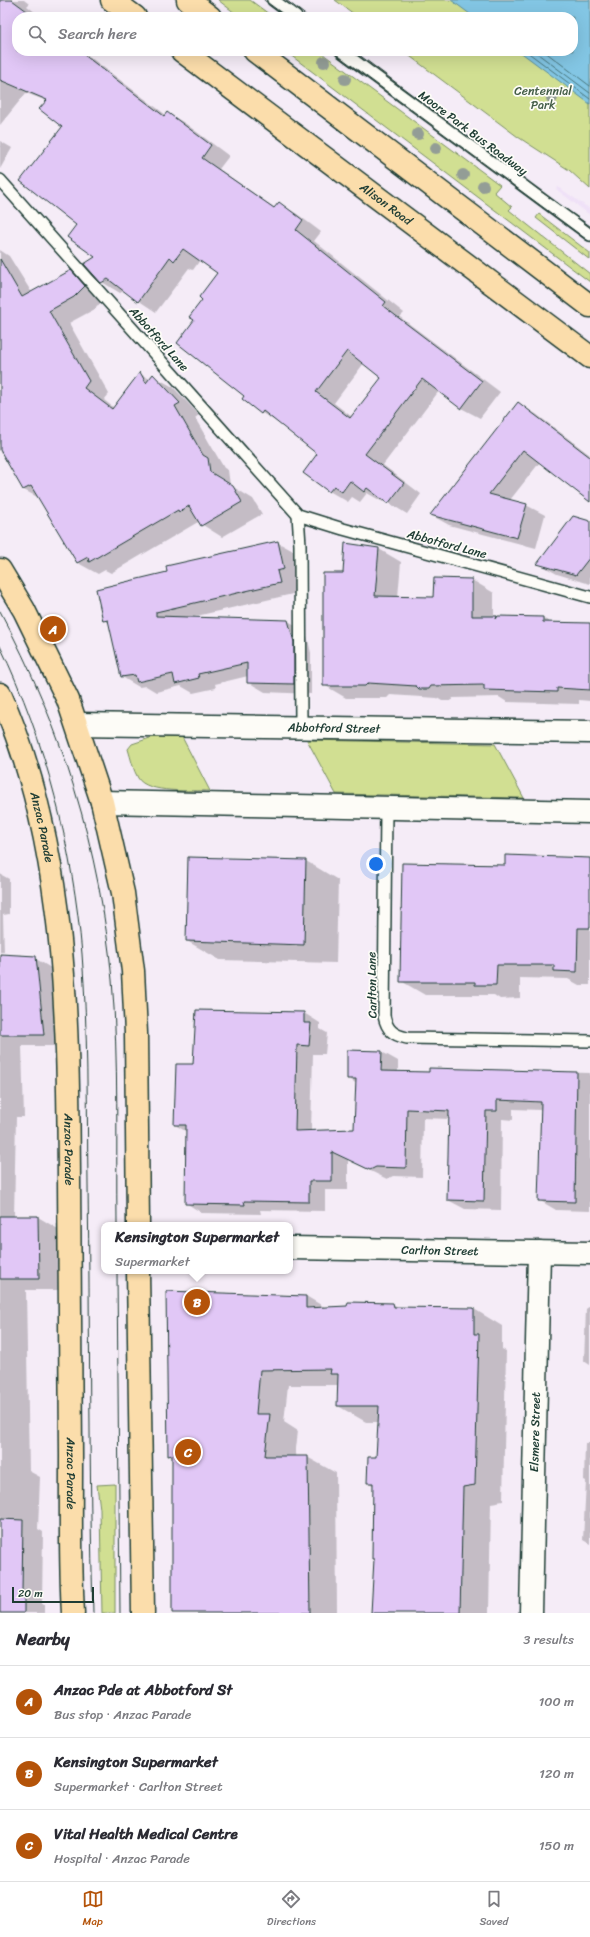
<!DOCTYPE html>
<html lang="en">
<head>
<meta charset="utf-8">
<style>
	body { margin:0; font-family:Sriracha,sans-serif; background:#f2f2f3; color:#2b2b33 }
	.scale { position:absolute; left:12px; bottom:10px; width:82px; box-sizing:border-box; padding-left:4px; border:2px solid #1f3d34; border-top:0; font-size:11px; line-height:14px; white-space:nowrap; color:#1f3d34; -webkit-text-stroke:3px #fdfcf7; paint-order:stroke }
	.you { position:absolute; left:376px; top:864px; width:14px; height:14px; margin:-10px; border:3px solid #fff; border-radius:50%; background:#1a73e8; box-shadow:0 0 0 6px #1a73e833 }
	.badge { display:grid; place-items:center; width:26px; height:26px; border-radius:50%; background:#b45309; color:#fff; font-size:13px; font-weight:700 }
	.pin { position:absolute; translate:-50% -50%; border:2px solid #fff; box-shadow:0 1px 4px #0006 }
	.popup { position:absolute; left:101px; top:1222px; width:192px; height:52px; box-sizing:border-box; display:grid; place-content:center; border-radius:8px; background:#fff; filter:drop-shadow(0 1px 3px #0005); font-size:13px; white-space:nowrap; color:#7c7c81 }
	.popup b { font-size:15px; color:#2b2b33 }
	.popup::after { content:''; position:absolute; left:50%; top:100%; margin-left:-8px; border:8px solid transparent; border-top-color:#fff }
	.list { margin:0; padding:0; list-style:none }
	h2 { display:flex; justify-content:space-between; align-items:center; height:52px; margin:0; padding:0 16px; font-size:17px }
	h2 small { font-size:13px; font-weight:400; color:#7c7c81 }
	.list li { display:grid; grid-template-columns:26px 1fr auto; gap:12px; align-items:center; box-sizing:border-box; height:72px; padding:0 16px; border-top:1px solid #e1e1e2 }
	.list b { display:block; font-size:15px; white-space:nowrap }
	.list p { margin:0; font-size:13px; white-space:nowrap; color:#7c7c81 }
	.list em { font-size:13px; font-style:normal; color:#7c7c81 }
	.icon { flex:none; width:22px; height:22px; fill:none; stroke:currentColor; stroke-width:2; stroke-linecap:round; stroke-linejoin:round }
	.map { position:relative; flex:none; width:590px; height:1613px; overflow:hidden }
	.search { position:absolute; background:#fff; box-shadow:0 4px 16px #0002; left:12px; right:12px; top:12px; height:44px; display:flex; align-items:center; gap:10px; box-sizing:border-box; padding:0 14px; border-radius:16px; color:#7c7c81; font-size:15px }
	.sheet { height:268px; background:#fff }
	nav { display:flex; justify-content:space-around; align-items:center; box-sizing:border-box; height:56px; border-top:1px solid #e1e1e2; background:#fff; font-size:11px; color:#7c7c81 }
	nav a { display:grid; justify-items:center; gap:2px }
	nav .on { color:#b45309 }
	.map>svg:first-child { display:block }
</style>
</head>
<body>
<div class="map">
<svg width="590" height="1613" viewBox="0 0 590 1613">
	<rect width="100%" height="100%" fill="#f5ecf7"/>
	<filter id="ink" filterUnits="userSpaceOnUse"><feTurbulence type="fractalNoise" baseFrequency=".025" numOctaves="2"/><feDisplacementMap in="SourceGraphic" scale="8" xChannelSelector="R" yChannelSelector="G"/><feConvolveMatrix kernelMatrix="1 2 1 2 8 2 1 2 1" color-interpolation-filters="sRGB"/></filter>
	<g filter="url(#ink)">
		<polygon fill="#efe1f7" points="558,187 590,209 590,215 556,189"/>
		<g fill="#d1df92" stroke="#788e63">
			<polygon points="218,0 250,0 273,17 240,17"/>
			<polygon points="335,0 590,0 590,189 569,170 518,137 403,51 573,51 573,17 358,17"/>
			<polygon points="285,51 319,51 500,185 494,192 512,207 509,210 590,274 590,282"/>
			<polygon points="539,214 590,253 590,260 536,218"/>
			<path d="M153 737H182L210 791C193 790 147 794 138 778 133 770 131 758 128 749L132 744Z"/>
			<polygon points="307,740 495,744 524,798 336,794"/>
			<polygon points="115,1484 115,1613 102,1613 100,1509 97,1485"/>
		</g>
		<polygon fill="#83c6e4" stroke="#5b8f9e" points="451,0 590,0 590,104 519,51 573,51 573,17 474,17"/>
		<g fill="#0003" fill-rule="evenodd">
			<path d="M0 0H24L29 4 27 6 41 17H17V51H82L166 115 168 113 186 124 229 156 219 169 275 208 279 203 297 214 321 232 314 241 404 313 400 317 500 392 480 418 461 408 439 391 383 465 421 494 407 514 384 500 383 502 367 493 360 502 352 497 348 502 329 491 319 454 280 424 262 413 243 399 245 396 195 320 204 299 218 273 200 260 193 270 189 268 156 312 124 291 120 293 102 282 97 257 78 225 64 127 47 101 26 93 0 125ZM364 363 382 378 352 417 334 403Z"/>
			<polygon points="0,141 12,148 0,169"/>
			<polygon points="0,250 9,256 32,293 71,272 92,284 105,298 95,309 69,323 109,394 104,400 114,408 140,374 150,379 153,376 173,387 199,415 195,418 224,468 228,470 230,485 253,499 262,514 222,537 198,522 111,573 105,570 98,574 78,563 39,498 24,490 4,455 0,453"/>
			<polygon points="518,403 536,414 590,455 590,501 540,462 510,500 526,505 545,515 536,548 449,525 431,515"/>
			<polygon points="590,522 590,584 557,574 539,564"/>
			<polygon points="277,542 295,552 301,579 294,581 297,593 192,617 288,621 306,631 311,653 311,694 265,692 248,682 248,676 215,684 216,688 193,693 181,686 156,692 146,686 139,687 122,677 109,623 104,620 169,572"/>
			<polygon points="379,549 401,562 398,597 434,598 472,580 494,593 494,617 543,618 551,623 590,624 590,701 579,700 579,704 507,702 499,697 453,698 451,701 442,701 437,698 390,695 387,698 346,698 324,685 344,574"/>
			<polygon points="506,856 590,858 590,985 579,985 568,979 520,978 520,998 500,999 494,995 425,995 401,981 506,866"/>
			<polygon points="306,861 338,880 336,963 220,960 187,941"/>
			<polygon points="0,874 9,879 9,914 3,915 4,952 0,952"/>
			<polygon points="36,959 56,971 64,1046 22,1046 24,1117 16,1117 14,1217 38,1217 58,1229 59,1290 26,1290 29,1471 40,1477 38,1529 43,1532 42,1604 44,1605 44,1613 0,1613 0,966"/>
			<polygon points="304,1013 320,1023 320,1029 327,1033 325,1054 313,1054 311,1131 355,1130 357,1084 348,1078 382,1052 398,1061 398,1072 430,1073 430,1069 590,1073 590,1211 556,1210 539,1200 541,1110 513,1109 513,1120 502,1119 501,1210 465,1209 448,1200 450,1119 423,1118 422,1177 393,1176 387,1179 348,1160 348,1190 325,1190 325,1211 260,1210 261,1214 202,1213 186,1203 187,1132 175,1125 194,1065"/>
			<polygon points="306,1296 326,1308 393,1304 399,1308 474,1309 502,1326 502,1349 506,1351 503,1501 491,1503 489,1613 372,1613 375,1560 373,1559 374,1486 368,1482 377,1458 379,1422 366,1422 338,1406 338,1385 288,1385 284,1422 298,1431 295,1457 307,1457 336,1473 337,1613 173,1613 173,1458 169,1455"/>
			<polygon points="590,1306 590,1365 584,1361 586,1309"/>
			<polygon points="585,1443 590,1443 590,1544 583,1540 586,1481 584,1480"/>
		</g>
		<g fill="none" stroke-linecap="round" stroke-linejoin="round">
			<g stroke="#47747a" stroke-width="1">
				<polyline points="526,51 590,99"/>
				<polyline points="534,51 590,93"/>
				<polyline points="544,51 590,86"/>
			</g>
		</g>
		<g fill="#e1c7f6" stroke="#1f3d34" fill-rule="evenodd">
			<path d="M0 0H12L35 17H17V51H79L164 116 167 112 211 145 202 158 274 208 279 202 303 220 296 230 386 302 383 306 482 381 461 409 422 379 365 454 404 483 388 504 367 488 364 492 350 481 342 492 334 486 329 492 303 473 317 454 263 411 261 414 242 399 244 396 177 343 194 320 189 317 202 300 199 297 217 273 183 249 174 261 170 257 138 302 108 279 101 283 84 264 95 257 67 237 76 225 20 181 62 127 39 109 47 100 0 80ZM347 351 381 378 350 418 316 392Z"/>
			<polygon points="0,259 22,297 71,270 85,286 74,297 49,311 89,381 84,388 112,409 140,372 146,383 153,374 180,403 175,406 203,455 208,458 210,472 233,486 242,502 201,526 189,506 179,512 178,510 89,562 88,557 77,563 31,486 23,490 0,450"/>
			<polygon points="518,402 590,457 590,502 523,450 489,494 527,504 517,538 430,515"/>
			<polygon points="573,516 590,521 590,557 576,575 537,564"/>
			<polygon points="278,541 284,569 277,571 280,583 156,612 156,616 288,620 294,642 294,684 247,683 247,663 198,674 199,678 175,684 173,674 137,682 135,675 121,677 108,620 103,621 96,589 167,572 166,566"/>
			<polygon points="345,543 379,548 375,596 433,597 434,578 472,579 472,616 497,616 496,619 498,616 543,617 543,622 590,623 590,690 557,688 557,692 484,690 484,685 431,686 429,689 419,689 416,686 368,683 365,686 323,686 323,573 343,573"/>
			<polygon points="505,855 590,858 590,928 578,928 577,972 554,971 554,965 497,965 496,985 475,985 475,982 400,982 402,863 505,865"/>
			<polygon points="188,857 306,860 304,945 186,941"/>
			<polygon points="0,954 36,956 44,1035 0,1035"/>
			<polygon points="196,1010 304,1012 304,1023 311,1023 309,1046 297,1045 295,1131 354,1129 356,1079 347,1079 347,1050 382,1051 381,1071 429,1072 429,1068 577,1072 575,1202 538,1201 541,1102 497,1100 497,1111 486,1111 484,1201 447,1200 449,1111 407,1109 406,1168 376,1167 370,1170 332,1152 332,1181 309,1181 309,1202 244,1201 245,1205 185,1204 186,1125 174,1125 176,1064 193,1064"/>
			<polygon points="0,1216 38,1216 39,1279 0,1279"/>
			<polygon points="166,1291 306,1296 306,1308 347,1306 348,1302 393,1303 394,1307 474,1308 474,1334 479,1334 475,1485 463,1487 460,1613 371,1613 374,1559 372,1559 373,1483 367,1483 368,1457 376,1457 379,1406 337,1406 338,1374 330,1374 331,1369 260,1370 256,1414 270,1414 265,1456 308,1456 310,1613 172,1613 172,1455 168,1456"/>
			<polygon points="0,1519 23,1520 22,1592 24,1592 24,1613 0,1613"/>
		</g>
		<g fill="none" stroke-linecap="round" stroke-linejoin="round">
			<defs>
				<g id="lane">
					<polyline points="273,0 296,17"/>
					<polyline points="341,51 590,235"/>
					<polyline points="0,180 298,515 343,529 590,597"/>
					<polyline points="298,515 300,545 301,727"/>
					<path d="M386 808 384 1016C387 1030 393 1035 407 1038L590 1041"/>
				</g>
				<g id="street">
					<path id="s1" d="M77 724 590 732"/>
					<polyline points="102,802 590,812"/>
					<path id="s2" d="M290 1248 590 1253"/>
					<path id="s3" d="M531 1613 539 1252"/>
				</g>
				<g id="primary">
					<polyline points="112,0 135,17"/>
					<polyline points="188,0 210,17"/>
					<path id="s4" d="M182 51 590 357"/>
					<polyline points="255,51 590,306"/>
					<polyline points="0,570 24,610 68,700 102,802 123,893 133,971 136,1033 138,1225"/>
					<path id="s5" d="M0 694C67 845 68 1018 69 1180 69 1271 70 1363 71 1455 71 1507 70 1560 73 1613"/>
					<polyline points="138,1271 143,1613"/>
				</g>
			</defs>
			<use href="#lane" stroke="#1f3d34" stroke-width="14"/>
			<use href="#street" stroke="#1f3d34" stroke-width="25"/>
			<use href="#primary" stroke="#1f3d34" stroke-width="25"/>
			<use href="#lane" stroke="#fdfcf7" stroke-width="11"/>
			<use href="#street" stroke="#fdfcf7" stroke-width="22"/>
			<use href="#primary" stroke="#fbddab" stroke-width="22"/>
			<g stroke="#1f3d34" stroke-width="1">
				<polyline points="264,0 287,17"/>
				<polyline points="286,0 308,17"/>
				<polyline points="332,51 590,242"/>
				<polyline points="354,51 540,191 590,226"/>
				<path d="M0 611C62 726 100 850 112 980 119 1061 116 1144 117 1225"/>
				<path d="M0 646C46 741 73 849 82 954 88 1030 87 1108 88 1185 90 1328 89 1470 93 1613"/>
				<polyline points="117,1271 120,1613"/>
			</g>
		</g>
		<g fill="#939d96">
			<circle cx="324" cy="62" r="6"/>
			<circle cx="345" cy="79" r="6"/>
			<circle cx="552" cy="98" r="6"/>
			<circle cx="418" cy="134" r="6"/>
			<circle cx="436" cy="148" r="6"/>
			<circle cx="463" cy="175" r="6"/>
			<circle cx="483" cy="186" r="6"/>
		</g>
	</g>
	<g text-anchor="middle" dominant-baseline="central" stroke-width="3.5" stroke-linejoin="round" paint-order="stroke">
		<g font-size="12" fill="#435d47" stroke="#fdfcf7">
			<text x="543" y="91">Centennial<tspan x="543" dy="14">Park</tspan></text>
		</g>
		<g font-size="12" fill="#1f3d34" stroke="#fdfcf7">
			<text transform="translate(473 133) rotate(37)">Moore Park Bus Roadway</text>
			<text stroke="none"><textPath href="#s4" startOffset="255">Alison Road</textPath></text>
			<text transform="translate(159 339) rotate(48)">Abbotford Lane</text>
			<text transform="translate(447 544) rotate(15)">Abbotford Lane</text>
			<text stroke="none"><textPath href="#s1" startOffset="257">Abbotford Street</textPath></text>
			<text stroke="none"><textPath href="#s5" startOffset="140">Anzac Parade</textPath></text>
			<text transform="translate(372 985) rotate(-91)">Carlton Lane</text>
			<text stroke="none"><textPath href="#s5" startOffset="464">Anzac Parade</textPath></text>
			<text stroke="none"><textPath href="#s2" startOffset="150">Carlton Street</textPath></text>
			<text stroke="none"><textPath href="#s3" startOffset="181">Elsmere Street</textPath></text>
			<text stroke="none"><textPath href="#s5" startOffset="788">Anzac Parade</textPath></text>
		</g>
	</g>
</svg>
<div class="scale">20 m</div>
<div class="you"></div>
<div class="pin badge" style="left:53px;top:629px">A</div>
<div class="pin badge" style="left:197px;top:1302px">B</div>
<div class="popup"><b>Kensington Supermarket</b>Supermarket</div>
<div class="pin badge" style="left:188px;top:1452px">C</div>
<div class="search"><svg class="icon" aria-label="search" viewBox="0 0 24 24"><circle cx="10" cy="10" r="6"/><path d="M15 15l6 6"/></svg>Search here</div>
</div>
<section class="sheet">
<h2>Nearby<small>3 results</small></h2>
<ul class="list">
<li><span class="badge">A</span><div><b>Anzac Pde at Abbotford St</b><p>Bus stop · Anzac Parade</p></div><em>100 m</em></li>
<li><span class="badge">B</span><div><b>Kensington Supermarket</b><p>Supermarket · Carlton Street</p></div><em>120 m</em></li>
<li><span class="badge">C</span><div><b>Vital Health Medical Centre</b><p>Hospital · Anzac Parade</p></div><em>150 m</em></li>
</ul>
</section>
<nav>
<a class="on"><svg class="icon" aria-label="map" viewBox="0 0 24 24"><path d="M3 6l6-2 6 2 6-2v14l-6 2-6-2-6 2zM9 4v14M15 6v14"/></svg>Map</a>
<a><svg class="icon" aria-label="directions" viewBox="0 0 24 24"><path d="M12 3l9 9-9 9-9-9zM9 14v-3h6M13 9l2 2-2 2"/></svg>Directions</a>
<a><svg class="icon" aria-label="saved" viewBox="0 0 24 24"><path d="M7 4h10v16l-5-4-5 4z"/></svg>Saved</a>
</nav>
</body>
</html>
